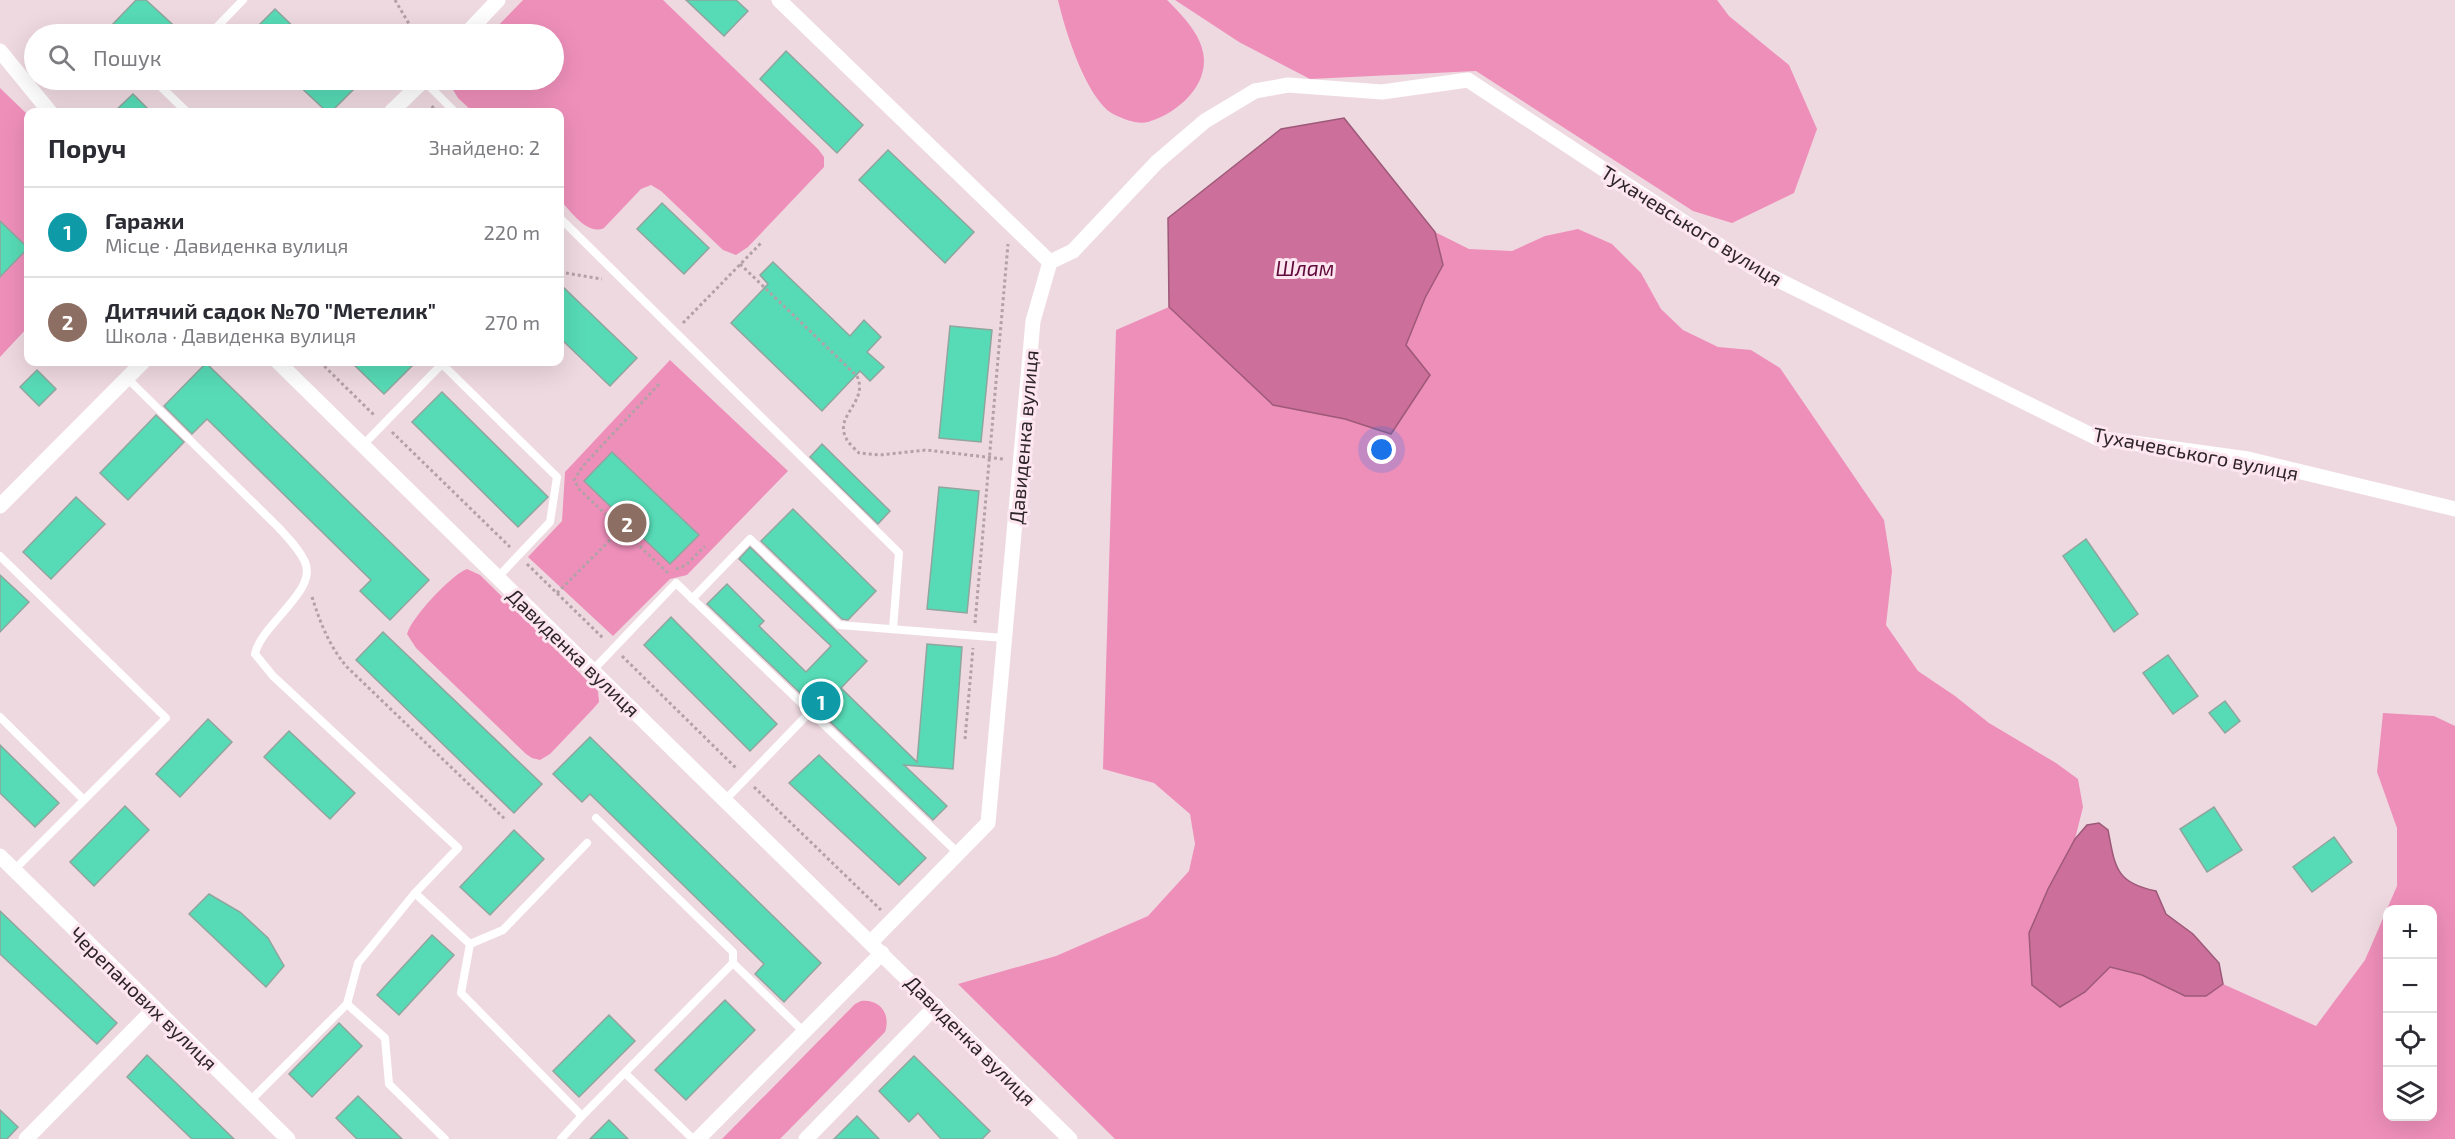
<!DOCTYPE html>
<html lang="uk">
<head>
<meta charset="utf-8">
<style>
	body { margin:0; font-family:"Exo 2",sans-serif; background:#f2f2f3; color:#2b2b33 }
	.controls { position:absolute; right:18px; bottom:18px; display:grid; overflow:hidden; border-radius:12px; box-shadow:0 6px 24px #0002 }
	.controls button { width:54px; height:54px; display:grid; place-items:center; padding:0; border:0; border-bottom:2px solid #e1e1e2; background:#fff; color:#2b2b33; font:30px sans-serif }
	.you { position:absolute; left:1382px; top:450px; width:21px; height:21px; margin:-15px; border:4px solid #fff; border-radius:50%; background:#1a73e8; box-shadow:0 0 0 9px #1a73e833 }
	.badge { display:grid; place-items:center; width:39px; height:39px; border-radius:50%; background:#111827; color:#fff; font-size:20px; font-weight:700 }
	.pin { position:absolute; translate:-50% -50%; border:3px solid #fff; box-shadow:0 2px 6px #0006 }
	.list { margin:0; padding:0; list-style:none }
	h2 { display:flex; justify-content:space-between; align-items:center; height:78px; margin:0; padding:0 24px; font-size:26px }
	h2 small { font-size:20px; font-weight:400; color:#7c7c81 }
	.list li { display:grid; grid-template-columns:39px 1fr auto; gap:18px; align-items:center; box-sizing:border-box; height:90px; padding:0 24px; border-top:2px solid #e1e1e2 }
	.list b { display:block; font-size:22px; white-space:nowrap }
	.list p { margin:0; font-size:20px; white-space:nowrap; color:#7c7c81 }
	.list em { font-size:20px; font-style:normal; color:#7c7c81 }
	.icon { flex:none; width:33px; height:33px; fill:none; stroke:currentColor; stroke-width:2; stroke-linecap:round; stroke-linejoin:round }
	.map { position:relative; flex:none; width:2455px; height:1139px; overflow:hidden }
	.search { position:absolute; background:#fff; box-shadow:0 6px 24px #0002; left:24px; top:24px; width:540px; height:66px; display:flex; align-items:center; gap:15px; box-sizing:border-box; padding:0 21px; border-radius:33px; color:#7c7c81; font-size:22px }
	.panel { position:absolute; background:#fff; box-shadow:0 6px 24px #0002; left:24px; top:108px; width:540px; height:258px; border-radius:12px }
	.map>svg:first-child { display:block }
</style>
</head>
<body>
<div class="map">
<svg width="2455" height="1139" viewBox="0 0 2455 1139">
	<rect width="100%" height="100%" fill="#efd9e1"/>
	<g fill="#ee8fba" fill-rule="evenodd">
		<path d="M523 0H663L818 149 824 157V167L748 247 736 255 723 250 661 191 651 185 641 189 604 228C587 236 570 210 560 200V112H473L458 98 449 83 450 80H554V34H490Z"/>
		<path d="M1058 0H1167C1183 16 1204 37 1204 61 1204 90 1175 114 1148 122 1138 125 1123 119 1113 114 1086 98 1065 30 1058 0Z"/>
		<polygon points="1175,0 1717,0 1729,16 1789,65 1817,129 1794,193 1732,223 1693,211 1476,71 1310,79 1239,42"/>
		<polygon points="0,88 28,115 28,327 0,357"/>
		<path d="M1578 229 1612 244 1641 273 1661 309 1683 330 1718 347 1751 350 1780 368 1884 520 1892 571 1886 625 1918 671 1955 696 1989 723 2056 763 2078 779 2083 807 2075 839 2048 889 2029 933 2085 992 2110 967 2142 975 2185 996H2206L2223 984 2316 1026 2365 960 2397 886V828L2377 772 2383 713 2434 716 2455 726V1139H1115L958 984 1056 956 1148 916 1189 871 1195 844 1190 814 1154 783 1103 769 1116 330 1169 307 1273 405 1345 419 1391 434 1406 345 1425 298 1443 265 1435 232 1469 249 1512 251 1545 236ZM2388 910H2432V1116H2388Z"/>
		<polygon points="670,360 788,471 687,575 670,579 613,636 528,557 562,521 565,472"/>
		<path d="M467 569 480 575 598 691 599 702 593 709 550 754 540 760 532 758 526 754 416 648 407 634C411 618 451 575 467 569Z"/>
		<path d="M861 1001C880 999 891 1014 885 1032L780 1139H722L855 1004Z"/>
	</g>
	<g fill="#cc6f9a" stroke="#9d5978" stroke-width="1.5">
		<polygon points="1344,118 1435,232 1443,265 1425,298 1406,345 1430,375 1391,434 1345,419 1273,405 1169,307 1168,218 1281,129"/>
		<path d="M2099 823 2108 830C2115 866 2115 883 2156 891L2166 914 2193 934 2219 963 2223 984 2206 996H2185L2142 975 2110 967 2085 992 2060 1007 2032 985 2029 933 2048 889 2075 839 2087 825Z"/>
	</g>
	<g fill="#57dbb6" stroke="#8fa59d" stroke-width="1.5">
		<polygon points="136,0 146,0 183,34 125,34 113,24"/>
		<polygon points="686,0 736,0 748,11 724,36"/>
		<polygon points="275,9 301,34 250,34"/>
		<polygon points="786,51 863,125 837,153 760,79"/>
		<polygon points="293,80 347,80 355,88 331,112 327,112"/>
		<polygon points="133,94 151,112 114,112"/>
		<polygon points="888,150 974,232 945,263 859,180"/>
		<polygon points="662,203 709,248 684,274 637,229"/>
		<polygon points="0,221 28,248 0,277"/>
		<polygon points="773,262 850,336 864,320 881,337 867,352 884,367 870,381 860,371 822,411 731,323 768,284 760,275"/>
		<polygon points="560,284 637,358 610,386 560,338"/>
		<polygon points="950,326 992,330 981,442 939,438"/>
		<polygon points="351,362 416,362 384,394"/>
		<polygon points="206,363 429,580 390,620 360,591 371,580 207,419 192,434 164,406"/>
		<polygon points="37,370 56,389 39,406 20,387"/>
		<polygon points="442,392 548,497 518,527 412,422"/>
		<polygon points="156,415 184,442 128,500 100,473"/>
		<polygon points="822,444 890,511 878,524 810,457"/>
		<polygon points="612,452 699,535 670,564 584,481"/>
		<polygon points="939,487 979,491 967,613 927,609"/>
		<polygon points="76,497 105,524 51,579 23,552"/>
		<polygon points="793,509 876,591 848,620 842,619 761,541"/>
		<polygon points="2086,539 2138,614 2114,632 2063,556"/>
		<polygon points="750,547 867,661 841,688 917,762 927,644 962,647 953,769 904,765 947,806 933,820 707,604 727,584 764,621 759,626 806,672 831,646 739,559"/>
		<polygon points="0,575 29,602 0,632"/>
		<polygon points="671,617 777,724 750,751 644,645"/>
		<polygon points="383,632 542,784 514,813 356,660"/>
		<polygon points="2168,655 2198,696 2173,714 2143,673"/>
		<polygon points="2225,701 2240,721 2225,733 2209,713"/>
		<polygon points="208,719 232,742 180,797 156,774"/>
		<polygon points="289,731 355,793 330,819 264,757"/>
		<polygon points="590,737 821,963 784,1002 755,974 764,964 590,794 582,802 553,774"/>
		<polygon points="0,745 59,803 35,827 0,793"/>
		<polygon points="819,755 926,858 899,885 789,783"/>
		<polygon points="125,806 149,830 94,886 70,862"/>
		<polygon points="2214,807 2242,850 2207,872 2180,829"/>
		<polygon points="514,830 544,859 490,915 460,887"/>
		<polygon points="2334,837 2352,862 2312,892 2293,867"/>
		<polygon points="209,894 240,912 268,938 284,966 266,987 189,914"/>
		<polygon points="0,911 117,1023 97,1044 0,954"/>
		<polygon points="432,935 454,955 399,1015 377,995"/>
		<polygon points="725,1000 755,1030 686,1100 655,1070"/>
		<polygon points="609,1015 635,1041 579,1097 553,1071"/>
		<polygon points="339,1023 362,1046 312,1097 289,1074"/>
		<polygon points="147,1055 173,1080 234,1139 192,1139 127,1077"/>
		<polygon points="914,1056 990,1131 982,1139 941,1139 918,1113 909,1122 879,1091"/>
		<polygon points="358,1096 402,1139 357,1139 336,1118"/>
		<polygon points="0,1110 18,1127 7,1139 0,1139"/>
		<polygon points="857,1116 879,1139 834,1139"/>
		<polygon points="609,1120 628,1139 590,1139"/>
	</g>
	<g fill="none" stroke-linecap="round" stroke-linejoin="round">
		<g stroke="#b3a1a8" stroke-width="3" stroke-dasharray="3 3" stroke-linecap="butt">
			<polyline points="395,0 415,34"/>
			<polyline points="427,112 434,106"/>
			<path d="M740 264 857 376C869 402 834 415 846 438 848 443 855 449 859 453L880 455 926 450 1003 459"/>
			<polyline points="560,272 602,279"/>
			<polyline points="683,323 762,242"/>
			<polyline points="320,362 374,415"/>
			<polyline points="659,384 583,466 574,480 580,490 667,572 669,571"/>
			<polyline points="392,432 510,547"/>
			<polyline points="527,564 604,639"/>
			<polyline points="676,569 686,565 705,546"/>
			<polyline points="557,593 627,523"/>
			<path d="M312 597C320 622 329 646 347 667L506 820"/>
			<polyline points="975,623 1008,244"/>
			<polyline points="622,656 737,769"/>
			<polyline points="965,739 973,648"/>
			<polyline points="754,787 881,910"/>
		</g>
		<g stroke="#fff" stroke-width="8">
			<polyline points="210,34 243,0"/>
			<polyline points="167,80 160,86 187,112"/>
			<polyline points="423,80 455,112"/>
			<polyline points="560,218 899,553 893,629"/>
			<polyline points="440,362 557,477 550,522 498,577"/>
			<path d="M127 378 279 528C289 539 299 549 305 562 318 591 261 624 255 654L273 676 458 848 415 893 470 944 461 993 582 1116 561 1139"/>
			<polyline points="363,445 442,364"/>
			<polyline points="0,556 166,718 14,870"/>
			<polyline points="692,599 750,539 839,625 1004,638"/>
			<polyline points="593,670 676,583 958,853"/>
			<polyline points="0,717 84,800"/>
			<polyline points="726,799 810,712"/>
			<polyline points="470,944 503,930 587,843"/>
			<polyline points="733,963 804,1032"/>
			<polyline points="347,1004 385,1038 389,1084 445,1139"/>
			<polyline points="625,1073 693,1139"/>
			<polyline points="250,1101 347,1004 358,963 415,893"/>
			<polyline points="582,1116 733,963 733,952 596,818"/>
		</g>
		<g stroke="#fff" stroke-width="15">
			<polyline points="779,0 1050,262"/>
			<polyline points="466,34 498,0"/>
			<polyline points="0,51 50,112"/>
			<polyline points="391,112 424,80"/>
			<polyline points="1050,262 1073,251 1157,162 1205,121 1255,91 1288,85 1382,92 1468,80 1752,267 2097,438 2248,459 2455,509"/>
			<polyline points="278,362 1070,1139"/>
			<polyline points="0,506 143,362"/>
			<polyline points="0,856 288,1139"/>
			<polyline points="871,942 988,823 1033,321 1050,262"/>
			<polyline points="26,1139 155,1008"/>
			<polyline points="698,1139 882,953"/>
			<polyline points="806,1139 936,1006"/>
		</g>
	</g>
	<g text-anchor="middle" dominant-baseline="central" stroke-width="6" stroke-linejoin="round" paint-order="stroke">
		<g font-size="20" fill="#2e2529" stroke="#fde6ef">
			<text transform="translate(1692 225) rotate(32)">Тухачевського вулиця</text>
			<text transform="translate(1023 437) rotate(-85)">Давиденка вулиця</text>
			<text transform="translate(2196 453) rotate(11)">Тухачевського вулиця</text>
			<text transform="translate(574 652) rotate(44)">Давиденка вулиця</text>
			<text transform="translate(144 998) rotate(44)">Черепанових вулиця</text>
			<text transform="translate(971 1040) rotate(45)">Давиденка вулиця</text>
		</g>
		<g font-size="21" font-style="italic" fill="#60093b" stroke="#fde6ef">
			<text x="1305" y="267">Шлам</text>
		</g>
	</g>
</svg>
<div class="controls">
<button>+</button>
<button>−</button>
<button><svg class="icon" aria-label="locate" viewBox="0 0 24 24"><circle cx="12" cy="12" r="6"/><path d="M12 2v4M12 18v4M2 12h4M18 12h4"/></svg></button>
<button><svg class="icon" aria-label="layers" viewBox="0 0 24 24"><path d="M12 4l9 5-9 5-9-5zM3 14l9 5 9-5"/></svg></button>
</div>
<div class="you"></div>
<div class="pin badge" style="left:821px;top:701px;background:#0f9aa8">1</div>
<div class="pin badge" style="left:627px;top:523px;background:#8d6e63">2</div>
<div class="search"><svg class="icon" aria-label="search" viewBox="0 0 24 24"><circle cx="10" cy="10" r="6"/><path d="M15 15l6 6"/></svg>Пошук</div>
<section class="panel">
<h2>Поруч<small>Знайдено: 2</small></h2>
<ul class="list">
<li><span class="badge" style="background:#0f9aa8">1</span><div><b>Гаражи</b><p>Місце · Давиденка вулиця</p></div><em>220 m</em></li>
<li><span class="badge" style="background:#8d6e63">2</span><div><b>Дитячий садок №70 &quot;Метелик&quot;</b><p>Школа · Давиденка вулиця</p></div><em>270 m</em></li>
</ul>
</section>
</div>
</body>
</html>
